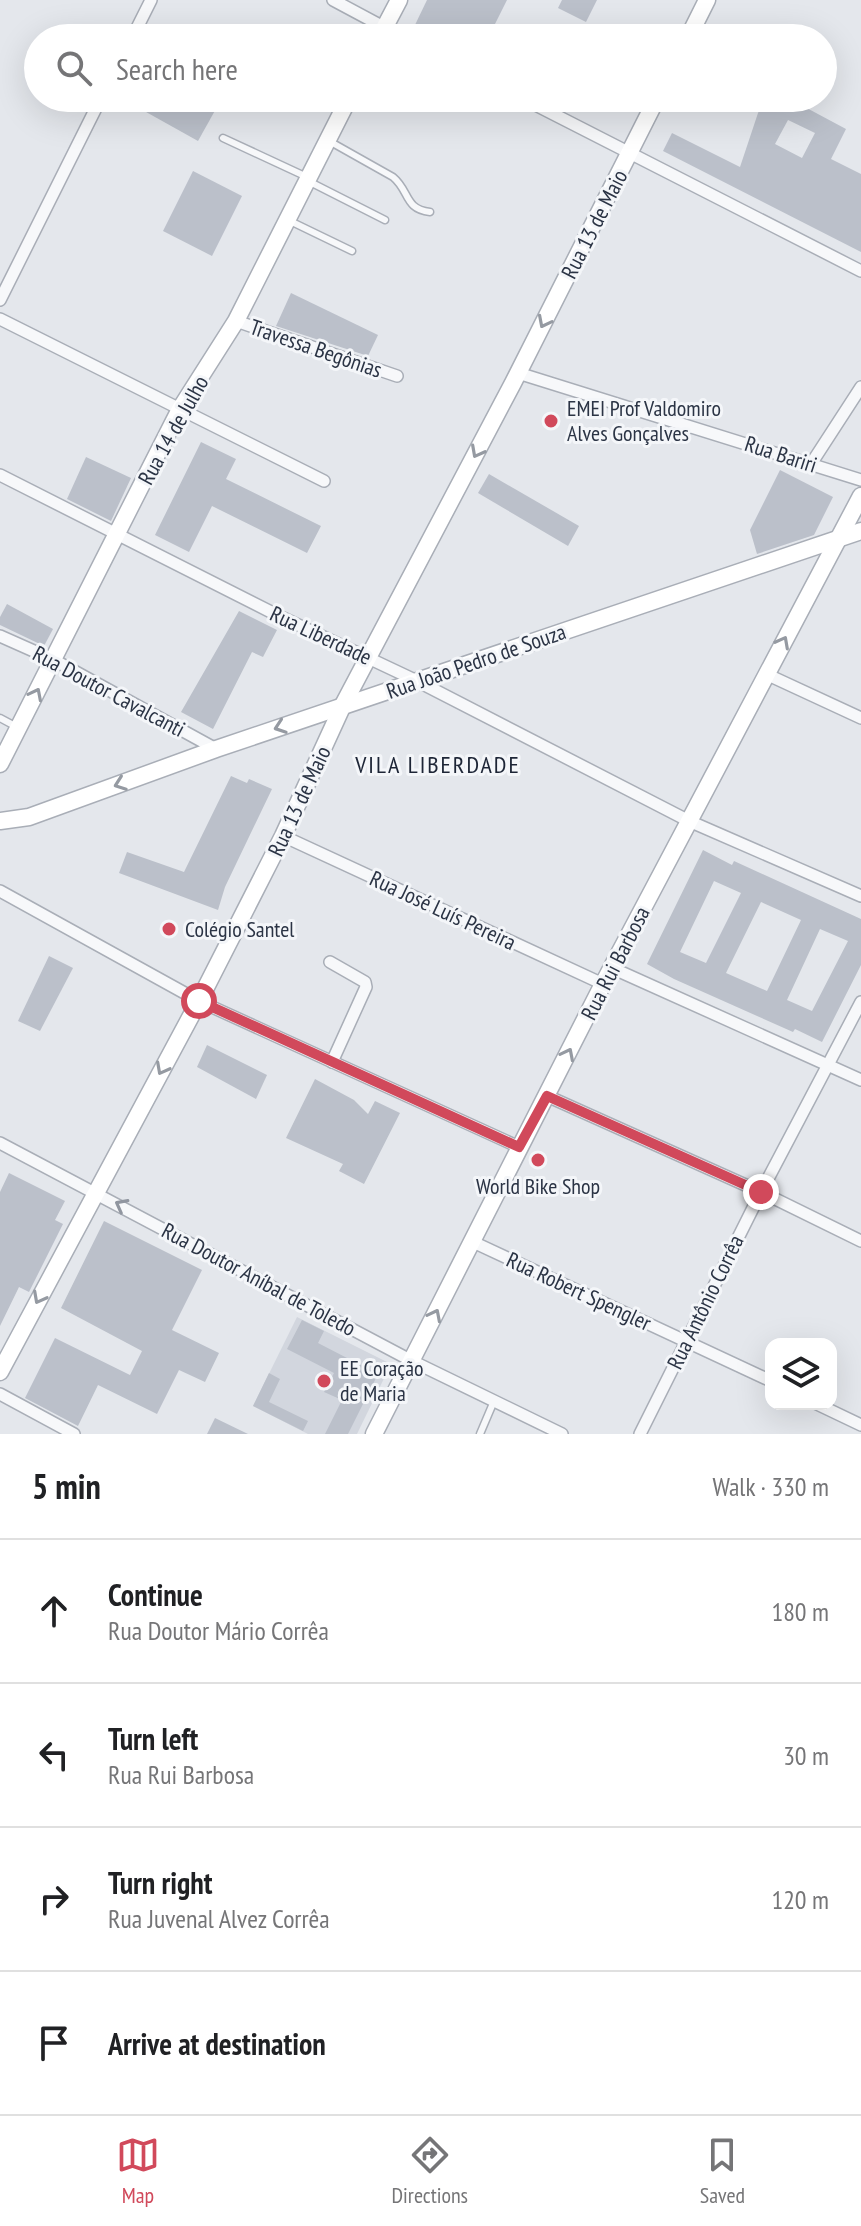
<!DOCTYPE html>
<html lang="en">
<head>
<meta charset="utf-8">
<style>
	body { margin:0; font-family:"PT Sans Narrow",sans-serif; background:#f2f2f2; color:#202124 }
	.controls { position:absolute; right:24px; bottom:24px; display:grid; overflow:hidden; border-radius:16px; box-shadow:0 8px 32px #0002 }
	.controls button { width:72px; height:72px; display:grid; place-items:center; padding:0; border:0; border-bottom:2px solid #e0e0e0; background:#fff; color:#202124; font:40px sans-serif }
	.stop { position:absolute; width:24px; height:24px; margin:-18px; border:6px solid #d1495b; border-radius:50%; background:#fff }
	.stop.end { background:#d1495b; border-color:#fff; box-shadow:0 2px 8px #0008 }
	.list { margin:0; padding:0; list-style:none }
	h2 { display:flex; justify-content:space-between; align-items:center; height:104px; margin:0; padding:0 32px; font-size:34px }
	h2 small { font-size:26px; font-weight:400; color:#757577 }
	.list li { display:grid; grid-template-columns:52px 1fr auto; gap:24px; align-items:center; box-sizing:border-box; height:144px; padding:0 32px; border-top:2px solid #e0e0e0 }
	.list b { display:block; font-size:30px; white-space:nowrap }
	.list p { margin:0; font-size:26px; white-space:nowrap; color:#757577 }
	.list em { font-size:26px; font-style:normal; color:#757577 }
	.icon { flex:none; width:44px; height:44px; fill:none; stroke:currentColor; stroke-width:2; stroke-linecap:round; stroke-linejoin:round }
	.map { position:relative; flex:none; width:861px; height:1434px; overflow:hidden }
	.search { position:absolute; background:#fff; box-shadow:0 8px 32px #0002; left:24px; right:24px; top:24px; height:88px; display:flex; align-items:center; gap:20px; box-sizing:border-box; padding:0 28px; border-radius:44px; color:#757577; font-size:30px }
	.sheet { height:680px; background:#fff }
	nav { display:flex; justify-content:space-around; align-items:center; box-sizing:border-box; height:112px; border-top:2px solid #e0e0e0; background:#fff; font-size:22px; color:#757577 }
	nav a { display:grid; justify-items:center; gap:4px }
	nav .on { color:#d1495b }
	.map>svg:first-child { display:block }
</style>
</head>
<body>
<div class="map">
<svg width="861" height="1434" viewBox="0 0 861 1434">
	<rect width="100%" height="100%" fill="#e4e7ec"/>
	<polygon fill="#d2d6de" points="297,1317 391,1364 357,1434 308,1434 253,1406"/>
	<g fill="#bbc0ca" fill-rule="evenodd">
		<polygon points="427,0 507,0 488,38 436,38 414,27"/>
		<polygon points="562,0 597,0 586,22 558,8"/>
		<polygon points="121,98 222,98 198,141"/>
		<path d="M765 98H788L846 129 831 159 861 174V252L663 151 672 133 740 167 758 113ZM788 120 815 133 802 158 775 144Z"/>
		<polygon points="193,171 242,196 212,256 163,231"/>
		<polygon points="291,293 378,335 368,356 276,326"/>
		<polygon points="201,442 236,459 226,479 321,526 307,553 212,506 189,552 155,535"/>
		<polygon points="86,457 131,478 111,521 67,499"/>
		<polygon points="780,470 833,497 814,535 757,554 750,530"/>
		<polygon points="489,474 579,526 568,546 478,493"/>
		<polygon points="7,604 53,629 44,646 0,625 0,617"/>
		<polygon points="239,611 277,630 263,657 252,652 213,729 181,712"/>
		<polygon points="231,776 247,783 249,779 272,789 225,887 218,910 119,873 127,852 184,872"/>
		<path d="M703 850 732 865 734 861 861 919V965L822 1042 795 1029 793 1032 674 979 647 964ZM714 881 741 893 706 963 680 952ZM761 902 801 920 767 991 726 973ZM820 929 848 941 812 1011 787 1000Z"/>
		<polygon points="49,956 73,968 40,1031 18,1021"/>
		<polygon points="207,1045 267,1075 256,1099 197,1067"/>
		<polygon points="315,1079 354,1100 368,1114 375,1101 400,1113 364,1184 339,1171 343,1164 286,1138"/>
		<polygon points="9,1173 65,1201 55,1220 63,1224 29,1292 19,1287 0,1326 0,1192"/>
		<polygon points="104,1221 202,1270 172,1330 219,1353 205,1382 179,1370 157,1414 98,1385 78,1426 25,1398 55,1338 130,1375 142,1351 61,1308"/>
		<polygon points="302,1320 324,1331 318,1343 378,1374 348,1434 325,1434 342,1400 324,1392 334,1373 287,1349"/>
		<polygon points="269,1373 280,1379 269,1402 308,1421 303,1431 253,1406"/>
		<polygon points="215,1418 248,1434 207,1434"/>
	</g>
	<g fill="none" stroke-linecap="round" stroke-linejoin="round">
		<defs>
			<g id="lane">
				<polyline points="223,138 307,177"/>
				<path d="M329 141 393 177C410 191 404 209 430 212"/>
				<polyline points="310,182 385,220"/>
				<polyline points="290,221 352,251"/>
				<polyline points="0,718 15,726"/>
				<polyline points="480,1434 494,1401"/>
			</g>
			<g id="street">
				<polyline points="333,0 404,38"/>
				<polyline points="132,38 151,0"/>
				<polyline points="522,98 861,271"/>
				<polyline points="0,300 101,98"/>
				<polyline points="0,319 324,481"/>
				<polyline points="236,321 397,376"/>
				<polyline points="518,373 861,480"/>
				<polyline points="811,464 861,387"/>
				<polyline points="0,475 275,614 417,681 689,821 861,896"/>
				<polyline points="0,636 54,660 216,749"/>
				<polyline points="766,674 861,718"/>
				<polyline points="283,836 603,984"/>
				<polyline points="0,891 199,1001 519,1147"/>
				<polyline points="330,962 365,982 366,987 332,1062"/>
				<polyline points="612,968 861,1080"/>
				<polyline points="547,1096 761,1192 861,1241"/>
				<polyline points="0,1143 412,1361 562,1434"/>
				<polyline points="473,1242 771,1381"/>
				<polyline points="0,1394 74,1434"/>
				<polyline points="817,1404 861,1425"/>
				<polyline points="640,1434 761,1192 861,1002"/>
			</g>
			<g id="secondary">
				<polyline points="379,38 399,0"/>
				<polyline points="688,38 707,0"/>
				<polyline points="0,764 180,409 236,321 349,98"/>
				<polyline points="0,821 29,817 216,749 861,531"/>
				<polyline points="0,1372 199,1001 283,836 343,705 513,383 657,98"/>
				<polyline points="374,1434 603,984 861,496"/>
			</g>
		</defs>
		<use href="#lane" stroke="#a9aeb7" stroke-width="9"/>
		<use href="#street" stroke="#a9aeb7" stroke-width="14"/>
		<use href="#secondary" stroke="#a9aeb7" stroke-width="19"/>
		<use href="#lane" stroke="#f7f8fa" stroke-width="6"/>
		<use href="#street" stroke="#f7f8fa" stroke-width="11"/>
		<use href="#secondary" stroke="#fff" stroke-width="16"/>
	</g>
	<defs><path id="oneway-chevron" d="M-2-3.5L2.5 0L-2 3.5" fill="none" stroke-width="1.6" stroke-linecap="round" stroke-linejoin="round" transform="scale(2)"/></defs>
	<g stroke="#959aa2">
		<use href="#oneway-chevron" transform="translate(544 322) rotate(117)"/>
		<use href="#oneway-chevron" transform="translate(477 452) rotate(118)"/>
		<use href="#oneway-chevron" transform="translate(783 642) rotate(-62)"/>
		<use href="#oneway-chevron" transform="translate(36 694) rotate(-63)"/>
		<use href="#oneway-chevron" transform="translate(280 727) rotate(161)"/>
		<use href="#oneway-chevron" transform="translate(120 784) rotate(160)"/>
		<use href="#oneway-chevron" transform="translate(568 1054) rotate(-63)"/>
		<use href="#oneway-chevron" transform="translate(162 1069) rotate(118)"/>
		<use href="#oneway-chevron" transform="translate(39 1298) rotate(118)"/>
		<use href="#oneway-chevron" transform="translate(435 1315) rotate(-63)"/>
	</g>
	<use stroke="#9196a0" href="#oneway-chevron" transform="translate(121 1205) rotate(-152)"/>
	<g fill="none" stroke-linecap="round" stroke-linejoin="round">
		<polyline stroke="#d1495b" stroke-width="10" points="199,1001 519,1147 547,1096 761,1192"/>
	</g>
	<g fill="#d1495b" stroke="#f4f6f9" stroke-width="3">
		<circle cx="551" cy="421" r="8"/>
		<circle cx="169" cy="929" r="8"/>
		<circle cx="538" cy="1160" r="8"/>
		<circle cx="324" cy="1381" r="8"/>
	</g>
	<g text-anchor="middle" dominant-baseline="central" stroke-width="6" stroke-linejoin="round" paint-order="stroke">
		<g font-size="22" fill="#2b3445" stroke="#f4f6f9">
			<text transform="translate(594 224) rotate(-63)">Rua 13 de Maio</text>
			<text transform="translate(316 348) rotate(19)">Travessa Begônias</text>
			<text transform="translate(173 430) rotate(-61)">Rua 14 de Julho</text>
			<text transform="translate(781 454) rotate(18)">Rua Bariri</text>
			<text transform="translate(321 635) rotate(25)">Rua Liberdade</text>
			<text transform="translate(476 661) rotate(-19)">Rua João Pedro de Souza</text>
			<text transform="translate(109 691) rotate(28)">Rua Doutor Cavalcanti</text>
			<text transform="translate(299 801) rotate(-65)">Rua 13 de Maio</text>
			<text transform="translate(443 910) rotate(25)">Rua José Luís Pereira</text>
			<text transform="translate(615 963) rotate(-63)">Rua Rui Barbosa</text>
			<text transform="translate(259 1279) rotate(28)">Rua Doutor Aníbal de Toledo</text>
			<text transform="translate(579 1291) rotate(25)">Rua Robert Spengler</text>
			<text transform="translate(705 1302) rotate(-64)">Rua Antônio Corrêa</text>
		</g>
		<g font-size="22" fill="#2b3445" stroke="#f4f6f9" text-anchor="start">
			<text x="567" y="408">EMEI Prof Valdomiro<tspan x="567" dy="25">Alves Gonçalves</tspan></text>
			<text x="185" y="929">Colégio Santel</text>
			<text x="538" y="1186" text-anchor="middle">World Bike Shop</text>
			<text x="340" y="1368">EE Coração<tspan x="340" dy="25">de Maria</tspan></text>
		</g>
		<g font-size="24" letter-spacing="2" fill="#1d2536" stroke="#f4f6f9">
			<text x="438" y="764">VILA LIBERDADE</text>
		</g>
	</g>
</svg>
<div class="controls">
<button><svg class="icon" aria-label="layers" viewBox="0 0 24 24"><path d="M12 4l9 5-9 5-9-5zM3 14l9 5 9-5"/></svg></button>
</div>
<div class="stop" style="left:199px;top:1001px"></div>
<div class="stop end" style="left:761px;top:1192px"></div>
<div class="search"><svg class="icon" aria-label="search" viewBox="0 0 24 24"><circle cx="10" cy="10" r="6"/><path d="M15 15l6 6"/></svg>Search here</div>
</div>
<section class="sheet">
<h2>5 min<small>Walk · 330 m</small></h2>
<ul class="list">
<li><svg class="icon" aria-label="ahead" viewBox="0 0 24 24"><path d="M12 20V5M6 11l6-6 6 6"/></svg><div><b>Continue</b><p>Rua Doutor Mário Corrêa</p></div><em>180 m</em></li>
<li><svg class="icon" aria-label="left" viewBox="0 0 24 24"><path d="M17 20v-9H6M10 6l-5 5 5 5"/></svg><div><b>Turn left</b><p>Rua Rui Barbosa</p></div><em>30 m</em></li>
<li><svg class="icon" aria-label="right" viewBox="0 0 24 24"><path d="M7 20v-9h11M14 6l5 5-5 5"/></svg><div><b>Turn right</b><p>Rua Juvenal Alvez Corrêa</p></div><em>120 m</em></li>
<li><svg class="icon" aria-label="arrive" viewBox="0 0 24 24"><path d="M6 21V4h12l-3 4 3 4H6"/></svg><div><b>Arrive at destination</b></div></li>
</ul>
</section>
<nav>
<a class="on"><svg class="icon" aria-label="map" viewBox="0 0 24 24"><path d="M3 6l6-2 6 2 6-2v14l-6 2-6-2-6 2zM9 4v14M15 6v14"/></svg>Map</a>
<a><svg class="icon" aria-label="directions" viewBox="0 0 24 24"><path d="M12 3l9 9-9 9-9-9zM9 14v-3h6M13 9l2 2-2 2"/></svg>Directions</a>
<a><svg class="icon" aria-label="saved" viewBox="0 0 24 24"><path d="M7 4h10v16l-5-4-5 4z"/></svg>Saved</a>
</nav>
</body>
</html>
